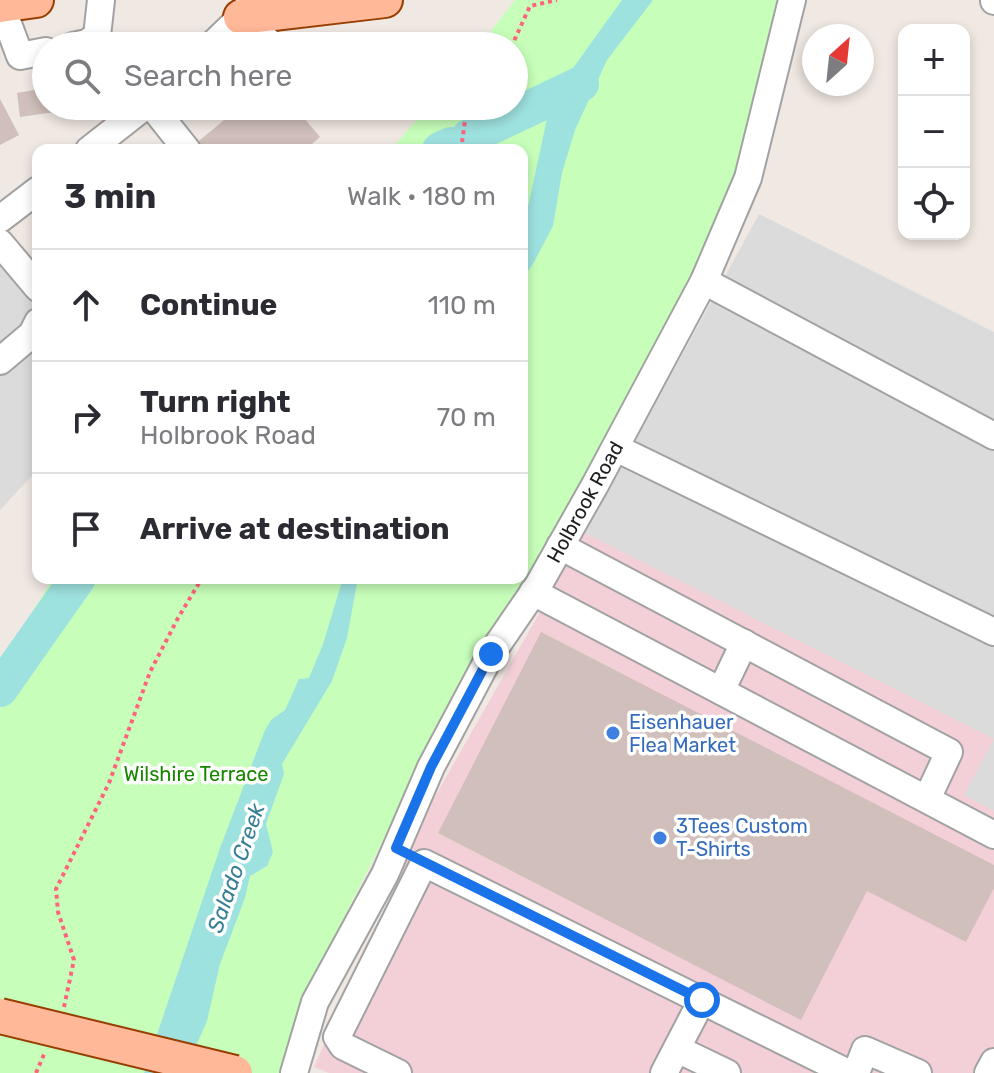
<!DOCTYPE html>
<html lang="en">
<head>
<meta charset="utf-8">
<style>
	body { margin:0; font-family:Rubik,sans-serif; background:#f2f2f3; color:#2b2b33 }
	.controls { position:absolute; right:24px; top:24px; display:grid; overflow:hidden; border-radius:16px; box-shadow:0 4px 12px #0003 }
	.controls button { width:72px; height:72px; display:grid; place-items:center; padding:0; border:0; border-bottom:2px solid #e1e1e2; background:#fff; color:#2b2b33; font:40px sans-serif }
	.compass { position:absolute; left:802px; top:24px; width:72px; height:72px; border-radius:50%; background:#fff; box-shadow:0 4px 12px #0003; rotate:27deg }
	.stop { position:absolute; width:24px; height:24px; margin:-18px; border:6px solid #1a73e8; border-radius:50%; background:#fff }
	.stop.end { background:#1a73e8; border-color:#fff; box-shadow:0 2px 8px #0008 }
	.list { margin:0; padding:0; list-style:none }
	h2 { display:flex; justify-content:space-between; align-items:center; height:104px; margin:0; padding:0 32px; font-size:34px }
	h2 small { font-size:26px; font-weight:400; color:#7c7c81 }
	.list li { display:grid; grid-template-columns:52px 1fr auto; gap:24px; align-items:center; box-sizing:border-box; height:112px; padding:0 32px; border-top:2px solid #e1e1e2 }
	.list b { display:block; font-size:30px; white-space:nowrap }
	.list p { margin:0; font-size:26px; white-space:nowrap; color:#7c7c81 }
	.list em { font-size:26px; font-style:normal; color:#7c7c81 }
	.icon { flex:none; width:44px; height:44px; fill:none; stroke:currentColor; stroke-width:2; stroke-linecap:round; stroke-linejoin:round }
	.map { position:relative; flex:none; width:994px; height:1073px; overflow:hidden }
	.search { position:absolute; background:#fff; box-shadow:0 4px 12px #0003; left:32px; top:32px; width:496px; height:88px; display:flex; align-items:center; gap:20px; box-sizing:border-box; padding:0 28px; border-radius:44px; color:#7c7c81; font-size:30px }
	.panel { position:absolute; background:#fff; box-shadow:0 4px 12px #0003; left:32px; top:144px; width:496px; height:440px; border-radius:16px }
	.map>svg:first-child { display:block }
</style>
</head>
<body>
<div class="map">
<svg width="994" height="1073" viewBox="0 0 994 1073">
	<rect width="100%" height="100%" fill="#f0e8e2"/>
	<g fill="#dcdbdb">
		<polygon points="759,214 994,332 994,811 964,795 993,739 585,533"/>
		<polygon points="0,245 38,271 38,469 0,510"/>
	</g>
	<polygon fill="#f3d0d7" points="585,533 994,739 964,795 994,811 994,1073 329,1073 314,1067 433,800"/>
	<polygon fill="#c7ffba" points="515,0 780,0 739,179 706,253 571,512 477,655 300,1004 280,1073 0,1073 0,664 53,578 522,578 522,150 391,150 428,106 514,106 514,46 479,46"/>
	<g fill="#9ee2e0">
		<polygon points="622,0 653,0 607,60 575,130 562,173 553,226 533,264 522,279 522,235 548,114 568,75"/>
		<polygon points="343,578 358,578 347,638 332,681 282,764 284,774 266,824 273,852 267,866 250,876 245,898 220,964 207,1021 184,1073 144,1073 220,848 265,730 271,720 285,710 299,679 309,678 323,644"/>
	</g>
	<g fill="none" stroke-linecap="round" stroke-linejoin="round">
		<g stroke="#9ee2e0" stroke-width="36">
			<polyline points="469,137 581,84"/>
			<polyline points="440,150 451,145"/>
			<polyline points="0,689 78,578"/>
		</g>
	</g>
	<g fill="#d0bfbb">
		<polygon points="46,88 46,106 75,106 76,109 20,117 17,93"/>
		<polygon points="0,99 19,135 0,145"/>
		<polygon points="241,106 294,106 320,137 305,150 198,150 194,145"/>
		<polygon points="541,632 994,865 994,888 966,942 867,891 801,1020 438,833"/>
	</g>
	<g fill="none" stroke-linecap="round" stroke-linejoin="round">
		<defs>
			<g id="minor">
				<polyline points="994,0 994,1"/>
				<polyline points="1,5 20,56 46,51"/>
				<polyline points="241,17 273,46"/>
				<polyline points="73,46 87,43 97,36 101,0"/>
				<polyline points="211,46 241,17 251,1"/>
				<polyline points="152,106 187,150"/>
				<polyline points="89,150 145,106"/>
				<polyline points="0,219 38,190"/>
				<polyline points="0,243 38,288"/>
				<polyline points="704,281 994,436"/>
				<polyline points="0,361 32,334 38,322"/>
				<polyline points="616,448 994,632"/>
				<polyline points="560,546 949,752 927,799"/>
				<polyline points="533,592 994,835"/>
				<polyline points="721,691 744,643"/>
				<polyline points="677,1049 727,1073"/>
				<polyline points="294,1073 315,1002 385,874 431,767 491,654 539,584 595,485 704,281 748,178 792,0"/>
				<polyline points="398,1073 343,1046 337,1037 424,863 848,1073"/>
				<polyline points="664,1073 702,1000"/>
				<polyline points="856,1073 865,1050 918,1073"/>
				<polyline points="988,1073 994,1062"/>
			</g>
			<g id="major">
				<polyline points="0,5 36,0"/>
				<polyline points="241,17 385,0"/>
			</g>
		</defs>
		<use href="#minor" stroke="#a2a2a2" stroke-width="30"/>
		<use href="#major" stroke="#973e00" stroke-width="38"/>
		<g stroke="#ff647d" stroke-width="4" stroke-dasharray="4 4" stroke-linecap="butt">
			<polyline points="509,46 514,41 530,6 557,0"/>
			<polyline points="461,150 467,106"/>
			<polyline points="64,1007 74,960 58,912 56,889 109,783 150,672 178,618 202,578"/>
			<polyline points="36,1073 45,1052"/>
		</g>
		<use href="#minor" stroke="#fff" stroke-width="26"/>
		<use href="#major" stroke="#ffb898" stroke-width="34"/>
		<defs>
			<polyline id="major-bridge" points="0,1016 235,1073"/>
		</defs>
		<use href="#major-bridge" stroke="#973e00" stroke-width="38" stroke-linecap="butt"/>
		<use href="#major-bridge" stroke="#ffb898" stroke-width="34"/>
	</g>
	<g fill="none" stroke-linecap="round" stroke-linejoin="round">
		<polyline stroke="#1a73e8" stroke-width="10" points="491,654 431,767 396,848 702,1000"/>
	</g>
	<g fill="#3f7fe0" stroke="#fff" stroke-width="3">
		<circle cx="613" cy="733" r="8"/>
		<circle cx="660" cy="838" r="8"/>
	</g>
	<g text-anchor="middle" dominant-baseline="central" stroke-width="7" stroke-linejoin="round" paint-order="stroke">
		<g font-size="20" fill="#1e1e1e" stroke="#fff">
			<text transform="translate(585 502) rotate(-61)">Holbrook Road</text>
		</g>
		<g font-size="20" fill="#366cbe" stroke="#fff" text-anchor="start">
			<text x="629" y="722">Eisenhauer<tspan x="629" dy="23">Flea Market</tspan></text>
			<text x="676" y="826">3Tees Custom<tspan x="676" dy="23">T-Shirts</tspan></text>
		</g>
		<g font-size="20" fill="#188700" stroke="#fff">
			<text x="196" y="774">Wilshire Terrace</text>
		</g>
		<g font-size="22" font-style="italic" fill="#377f96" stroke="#fff">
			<text transform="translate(236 868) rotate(-71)">Salado Creek</text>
		</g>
	</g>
</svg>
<div class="controls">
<button>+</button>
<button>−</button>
<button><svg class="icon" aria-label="locate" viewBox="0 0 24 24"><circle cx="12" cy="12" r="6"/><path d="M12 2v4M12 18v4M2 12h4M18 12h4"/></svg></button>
</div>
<svg class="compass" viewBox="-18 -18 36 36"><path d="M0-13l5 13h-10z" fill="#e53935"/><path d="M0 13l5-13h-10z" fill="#7c7c81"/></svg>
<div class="stop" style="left:702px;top:1000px"></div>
<div class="stop end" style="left:491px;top:654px"></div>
<div class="search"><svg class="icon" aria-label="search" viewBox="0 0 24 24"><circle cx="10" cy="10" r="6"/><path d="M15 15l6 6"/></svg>Search here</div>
<section class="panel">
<h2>3 min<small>Walk · 180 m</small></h2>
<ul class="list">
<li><svg class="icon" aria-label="ahead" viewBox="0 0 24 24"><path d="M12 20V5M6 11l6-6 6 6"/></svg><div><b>Continue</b></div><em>110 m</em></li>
<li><svg class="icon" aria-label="right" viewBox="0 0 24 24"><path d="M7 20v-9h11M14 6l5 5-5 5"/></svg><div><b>Turn right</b><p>Holbrook Road</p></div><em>70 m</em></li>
<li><svg class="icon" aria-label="arrive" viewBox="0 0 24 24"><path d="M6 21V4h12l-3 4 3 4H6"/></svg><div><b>Arrive at destination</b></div></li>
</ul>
</section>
</div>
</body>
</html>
